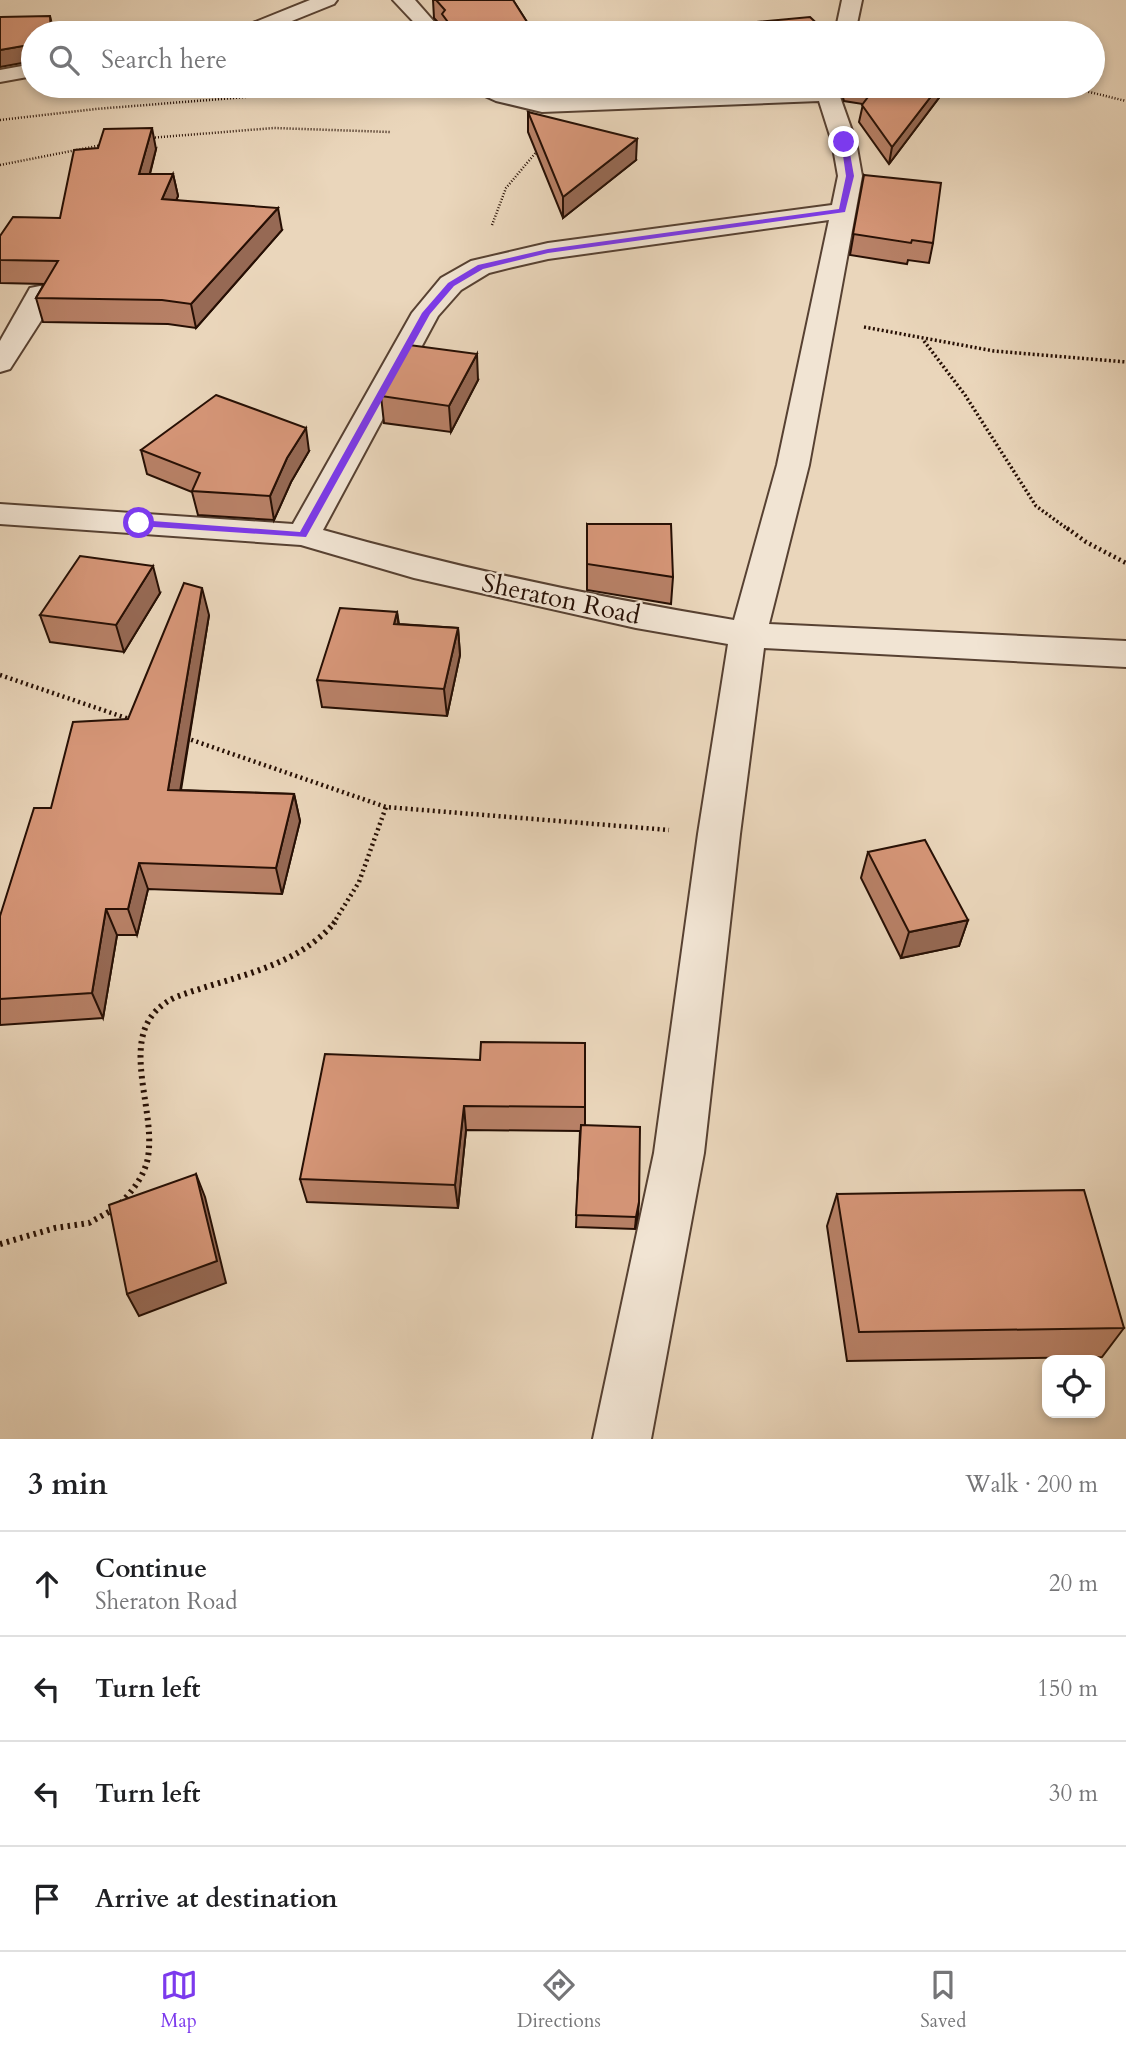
<!DOCTYPE html>
<html lang="en">
<head>
<meta charset="utf-8">
<style>
	body { margin:0; font-family:Cardo,serif; background:#f6f6f6; color:#202124 }
	.controls { position:absolute; right:21px; bottom:21px; display:grid; overflow:hidden; border-radius:14px; box-shadow:0 4px 10px #0003 }
	.controls button { width:63px; height:63px; display:grid; place-items:center; padding:0; border:0; border-bottom:2px solid #e0e0e0; background:#fff; color:#202124; font:35px sans-serif }
	.stop { position:absolute; width:21px; height:21px; margin:-16px; border:5px solid #7c3aed; border-radius:50%; background:#fff }
	.stop.end { background:#7c3aed; border-color:#fff; box-shadow:0 2px 7px #0008 }
	.list { margin:0; padding:0; list-style:none }
	h2 { display:flex; justify-content:space-between; align-items:center; height:91px; margin:0; padding:0 28px; font-size:30px }
	h2 small { font-size:23px; font-weight:400; color:#757577 }
	.list li { display:grid; grid-template-columns:46px 1fr auto; gap:21px; align-items:center; box-sizing:border-box; height:105px; padding:0 28px; border-top:2px solid #e0e0e0 }
	.list b { display:block; font-size:26px; white-space:nowrap }
	.list p { margin:0; font-size:23px; white-space:nowrap; color:#757577 }
	.list em { font-size:23px; font-style:normal; color:#757577 }
	.icon { flex:none; width:38px; height:38px; fill:none; stroke:currentColor; stroke-width:2; stroke-linecap:round; stroke-linejoin:round }
	.map { position:relative; flex:none; width:1126px; height:1439px; overflow:hidden }
	.search { position:absolute; background:#fff; box-shadow:0 4px 10px #0003; left:21px; right:21px; top:21px; height:77px; display:flex; align-items:center; gap:18px; box-sizing:border-box; padding:0 24px; border-radius:38px; color:#757577; font-size:26px }
	.sheet { height:511px; background:#fff }
	nav { display:flex; justify-content:space-around; align-items:center; box-sizing:border-box; height:98px; border-top:2px solid #e0e0e0; background:#fff; font-size:19px; color:#757577 }
	nav a { display:grid; justify-items:center; gap:4px }
	nav .on { color:#7c3aed }
	.map>svg:first-child { display:block }
</style>
</head>
<body>
<div class="map">
<svg width="1126" height="1439" viewBox="0 0 1126 1439">
	<rect width="100%" height="100%" fill="#ead6bb"/>
	<filter id="stains"><feTurbulence type="fractalNoise" baseFrequency=".00286" numOctaves="4"/><feColorMatrix values="0 0 0 0 .2 0 0 0 0 .09 0 0 0 0 .02 0 0 0 .5 -.17"/></filter>
	<radialGradient id="worn" r=".72"><stop offset=".6" stop-color="#630" stop-opacity="0"/><stop offset="1" stop-color="#630" stop-opacity=".3"/></radialGradient>
	<g fill="none" stroke-linecap="round" stroke-linejoin="round">
		<defs>
			<g id="street">
				<polygon points="310,0 337,0 334,4 262,33 235,33 238,29"/>
				<polygon points="393,0 415,0 444,33 424,33"/>
				<polygon points="842,0 862,0 855,33 835,33"/>
				<polygon points="33,64 33,76 0,82 0,70"/>
				<path d="M471 86H499L542 98 842 86 839 94 856 142 862 176 809 465 769 624 1126 641V667L764 648 740 834 704 1153 651 1439H593L654 1153 698 834 728 644 636 628 414 578 301 545 0 524V504L293 524 412 313 441 278 471 261 548 243 832 205 838 176 832 142 819 101 542 112 496 101 474 91ZM829 220 777 465 734 620C595 597 458 568 323 530L438 316 461 290 489 273 513 267 548 259Z"/>
				<polygon points="40,286 50,288 54,294 44,316 10,369 0,372 0,341 30,288"/>
			</g>
		</defs>
		<use href="#street" stroke="#574132" stroke-width="4"/>
		<g stroke="#260f04" stroke-width="2.5" stroke-dasharray="1 2" stroke-linecap="butt">
			<polyline points="1065,86 1126,101"/>
			<polyline points="0,120 96,109 384,86"/>
			<polyline points="149,138 274,128 390,132"/>
			<polyline points="0,165 102,145"/>
			<polyline points="492,225 506,188 538,150"/>
		</g>
		<g stroke="#260f04" stroke-width="3.5" stroke-dasharray="2 2.5" stroke-linecap="butt">
			<polyline points="864,327 994,351 1126,362"/>
			<polyline points="924,341 965,395 1036,506 1069,530"/>
		</g>
		<g stroke="#260f04" stroke-width="4.5" stroke-dasharray="2 3.5" stroke-linecap="butt">
			<polyline points="1067,528 1086,542 1126,563"/>
			<polyline points="0,675 132,720"/>
			<polyline points="186,738 386,807 669,830"/>
			<polyline points="333,924 359,882 386,807"/>
		</g>
		<g stroke="#260f04" stroke-width="6" stroke-dasharray="2.5 4.5" stroke-linecap="butt">
			<path d="M121 1203C133 1190 145 1175 148 1157 157 1104 111 1027 176 997 232 976 295 969 335 922"/>
			<polyline points="0,1244 55,1228 89,1223 114,1209"/>
		</g>
		<use href="#street" fill="#f1e4d3" fill-rule="evenodd"/>
	</g>
	<g fill="#b88167" stroke="#260f04" stroke-width="2">
		<polygon points="433,0 513,0 534,33 443,33 443,28 434,18"/>
		<polygon points="725,25 827,33 724,33"/>
		<polygon points="843,86 943,86 941,95 889,164 859,122 863,104 844,101 842,94"/>
		<polygon points="528,112 636,160 563,218 528,132"/>
		<polygon points="156,149 150,174 173,174 178,196 176,200 282,230 196,328 168,324 43,322 36,298 44,284 0,283 0,236 60,218"/>
		<polygon points="864,175 933,243 929,263 908,260 907,264 850,255"/>
		<polygon points="478,380 451,432 384,423 381,396"/>
		<polygon points="141,450 309,451 291,482 274,520 198,515 192,492 147,474"/>
		<polygon points="587,524 673,577 671,604 587,590"/>
		<polygon points="160,593 124,652 50,642 40,615"/>
		<polygon points="397,612 399,624 458,628 460,655 447,716 322,707 317,680"/>
		<polygon points="209,615 181,790 294,794 300,821 282,894 148,889 137,935 117,935 103,1018 0,1025 0,916 51,808 128,719"/>
		<polygon points="868,852 968,920 959,946 901,958 861,878"/>
		<polygon points="480,1060 585,1107 585,1125 638,1214 635,1229 576,1227 580,1131 466,1130 458,1208 307,1202 300,1179"/>
		<polygon points="837,1194 1124,1328 1102,1357 847,1361 827,1226"/>
	</g>
	<g fill="#966954" stroke="#260f04" stroke-width="2">
		<polygon points="50,16 54,33 51,33"/>
		<polygon points="28,45 33,61 0,67 0,50"/>
		<polygon points="939,86 943,86 941,95 889,164 892,147"/>
		<polygon points="152,128 156,149 144,196 139,174"/>
		<polygon points="637,139 636,160 563,218 563,197"/>
		<polygon points="173,174 178,196 167,222 162,199"/>
		<polygon points="278,208 282,230 196,328 191,304"/>
		<polygon points="477,354 478,380 451,432 449,406"/>
		<polygon points="306,428 309,451 291,482 274,520 270,496 287,458"/>
		<polygon points="153,566 160,593 124,652 116,625"/>
		<polygon points="202,588 209,615 176,816 168,790"/>
		<polygon points="397,612 400,639 394,624"/>
		<polygon points="458,628 460,655 447,716 444,689"/>
		<polygon points="294,794 300,821 282,894 276,868"/>
		<polygon points="139,863 148,889 137,935 128,909"/>
		<polygon points="106,909 117,935 103,1018 92,993"/>
		<polygon points="968,920 959,946 901,958 909,932"/>
		<polygon points="464,1106 466,1130 458,1208 455,1185"/>
		<polygon points="196,1174 205,1197 226,1283 139,1316 127,1294"/>
		<polygon points="639,1202 638,1214 635,1229 636,1217"/>
	</g>
	<g fill="#d69678" stroke="#260f04" stroke-width="2">
		<polygon points="436,0 513,0 534,33 456,33 442,14 445,10"/>
		<polygon points="50,16 51,33 33,33 33,52 31,52 28,45 0,50 0,17"/>
		<polygon points="810,17 827,33 731,33 725,25"/>
		<polygon points="855,86 939,86 892,147 862,105 874,89"/>
		<polygon points="528,112 637,139 563,197"/>
		<polygon points="152,128 139,174 173,174 162,199 278,208 191,304 162,300 36,298 58,261 0,260 0,236 13,217 60,218 74,150 98,148 104,129"/>
		<polygon points="864,175 941,183 933,243 912,240 911,243 853,234"/>
		<polygon points="409,345 477,354 449,406 381,396"/>
		<polygon points="216,395 306,428 287,458 270,496 192,491 200,473 141,450"/>
		<polygon points="587,524 671,524 673,577 587,564"/>
		<polygon points="80,556 153,566 116,625 40,615"/>
		<polygon points="184,583 202,588 168,790 294,794 276,868 139,863 128,909 106,909 92,993 0,999 0,916 34,808 51,808 73,722 128,719"/>
		<polygon points="340,608 397,612 394,624 458,628 444,689 317,680"/>
		<polygon points="925,840 968,920 909,932 868,852"/>
		<polygon points="481,1042 585,1043 585,1107 464,1106 455,1185 300,1179 325,1054 480,1060"/>
		<polygon points="581,1125 640,1127 639,1202 636,1217 576,1215"/>
		<polygon points="196,1174 217,1261 127,1294 109,1205"/>
		<polygon points="1084,1190 1124,1328 859,1332 837,1194"/>
	</g>
	<polygon fill="#7c3aed" points="844,140 848,142 854,176 845,212 548,253 483,269 454,286 430,314 306,537 139,526 134,523 139,520 300,532 422,313 448,283 478,265 548,249 839,209 846,176 841,142"/>
	<g text-anchor="middle" dominant-baseline="central" stroke-width="5" stroke-linejoin="round" paint-order="stroke">
		<g font-size="26" fill="#260f04" stroke="#f1e4d3">
			<text transform="translate(561 599) rotate(12)">Sheraton Road</text>
		</g>
	</g>
	<rect width="100%" height="100%" filter="url(#stains)"/>
	<rect width="100%" height="100%" fill="url(#worn)"/>
</svg>
<div class="controls">
<button><svg class="icon" aria-label="locate" viewBox="0 0 24 24"><circle cx="12" cy="12" r="6"/><path d="M12 2v4M12 18v4M2 12h4M18 12h4"/></svg></button>
</div>
<div class="stop" style="left:139px;top:523px"></div>
<div class="stop end" style="left:844px;top:142px"></div>
<div class="search"><svg class="icon" aria-label="search" viewBox="0 0 24 24"><circle cx="10" cy="10" r="6"/><path d="M15 15l6 6"/></svg>Search here</div>
</div>
<section class="sheet">
<h2>3 min<small>Walk · 200 m</small></h2>
<ul class="list">
<li><svg class="icon" aria-label="ahead" viewBox="0 0 24 24"><path d="M12 20V5M6 11l6-6 6 6"/></svg><div><b>Continue</b><p>Sheraton Road</p></div><em>20 m</em></li>
<li><svg class="icon" aria-label="left" viewBox="0 0 24 24"><path d="M17 20v-9H6M10 6l-5 5 5 5"/></svg><div><b>Turn left</b></div><em>150 m</em></li>
<li><svg class="icon" aria-label="left" viewBox="0 0 24 24"><path d="M17 20v-9H6M10 6l-5 5 5 5"/></svg><div><b>Turn left</b></div><em>30 m</em></li>
<li><svg class="icon" aria-label="arrive" viewBox="0 0 24 24"><path d="M6 21V4h12l-3 4 3 4H6"/></svg><div><b>Arrive at destination</b></div></li>
</ul>
</section>
<nav>
<a class="on"><svg class="icon" aria-label="map" viewBox="0 0 24 24"><path d="M3 6l6-2 6 2 6-2v14l-6 2-6-2-6 2zM9 4v14M15 6v14"/></svg>Map</a>
<a><svg class="icon" aria-label="directions" viewBox="0 0 24 24"><path d="M12 3l9 9-9 9-9-9zM9 14v-3h6M13 9l2 2-2 2"/></svg>Directions</a>
<a><svg class="icon" aria-label="saved" viewBox="0 0 24 24"><path d="M7 4h10v16l-5-4-5 4z"/></svg>Saved</a>
</nav>
</body>
</html>
